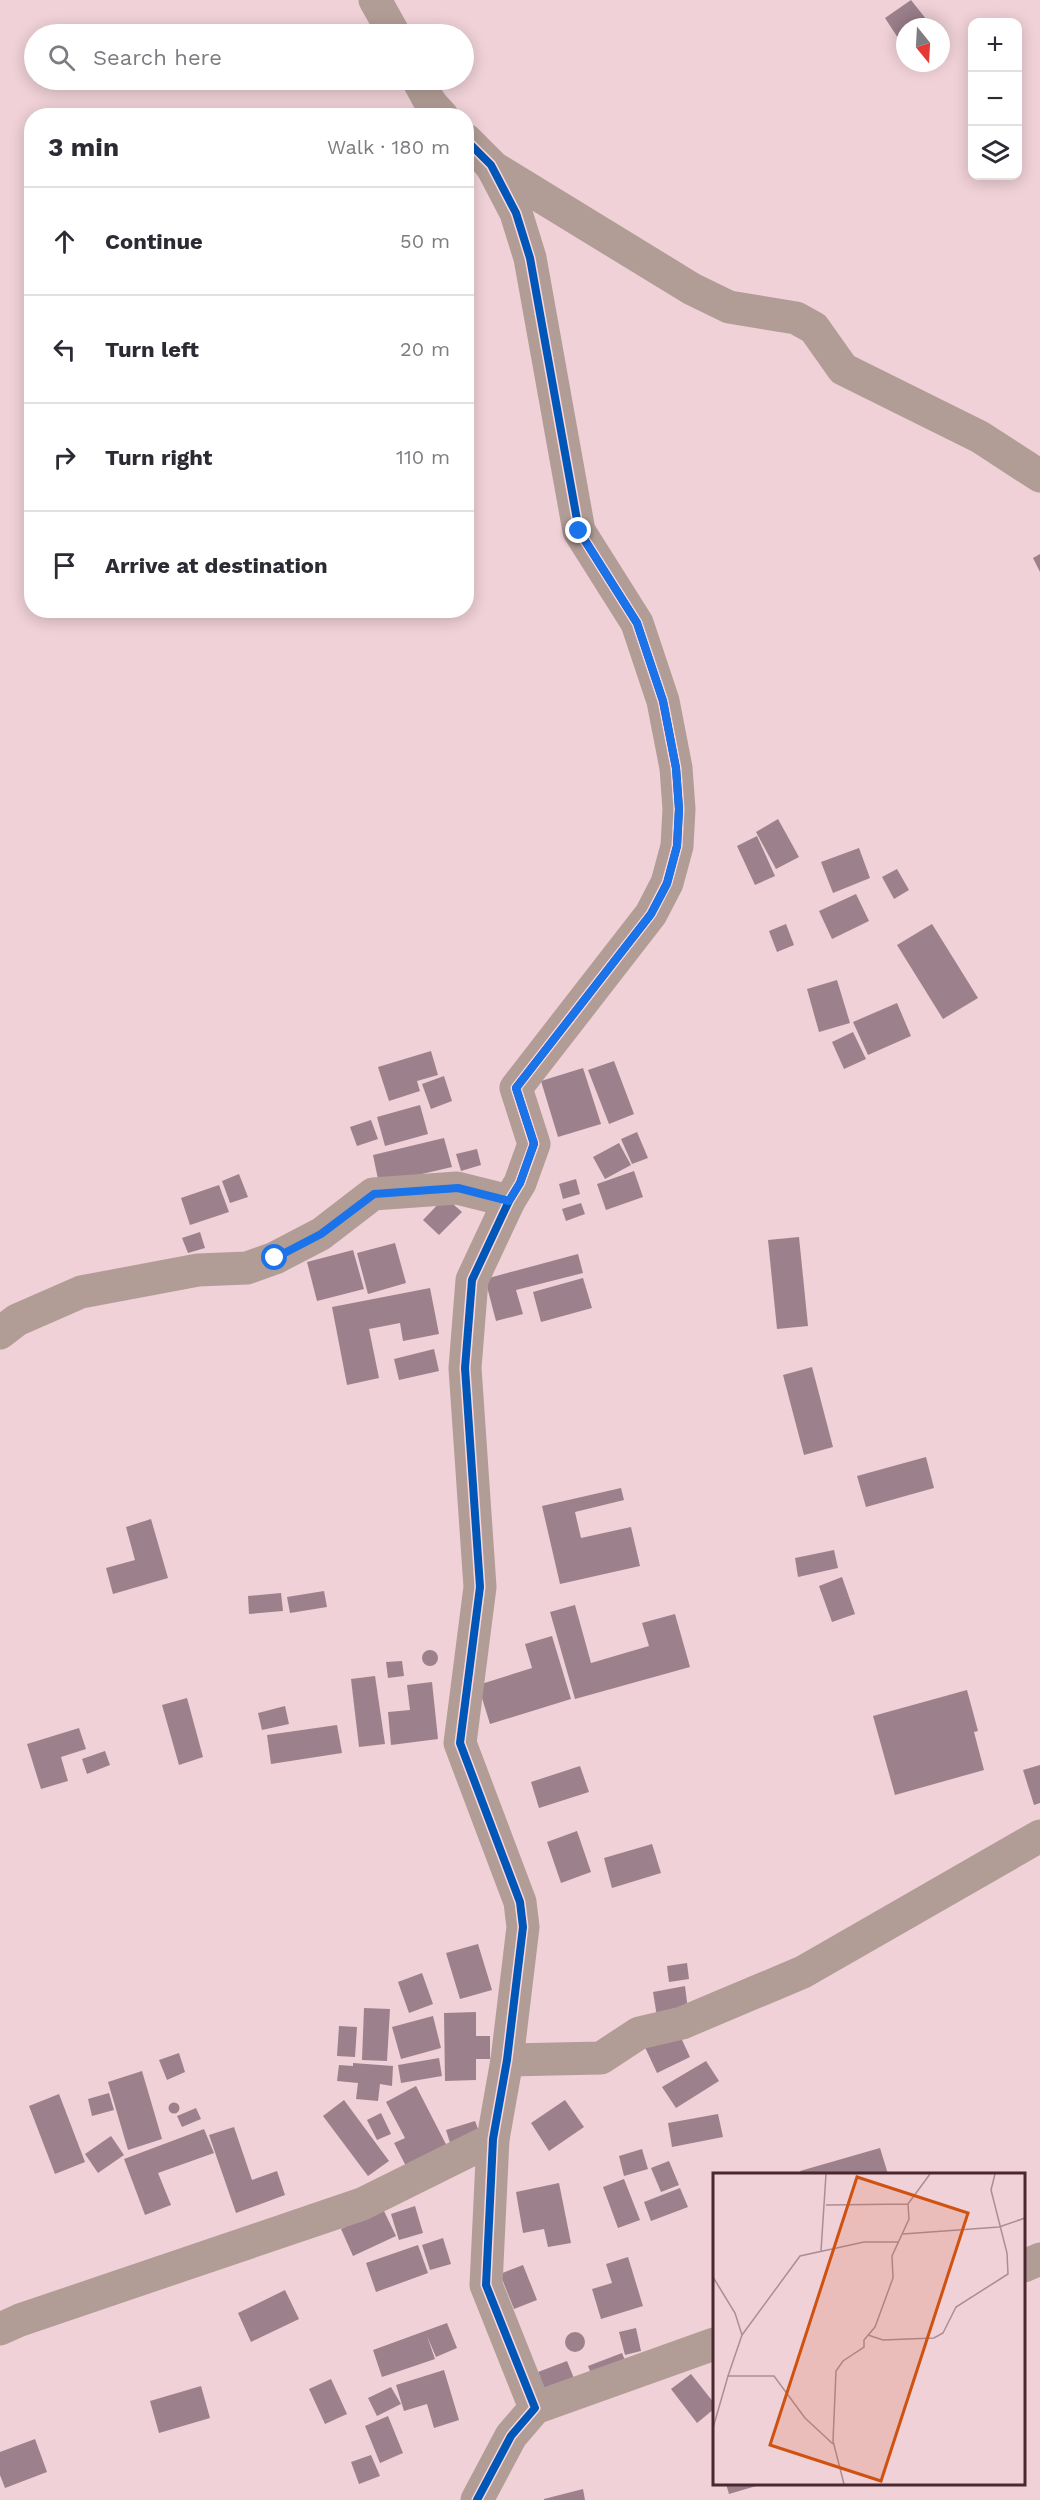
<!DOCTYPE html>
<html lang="en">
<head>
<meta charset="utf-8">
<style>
	body { margin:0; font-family:"Work Sans",sans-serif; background:#f2f2f3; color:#2b2b33 }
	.controls { position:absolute; right:18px; top:18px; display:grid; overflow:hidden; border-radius:12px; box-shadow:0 3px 15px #0003 }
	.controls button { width:54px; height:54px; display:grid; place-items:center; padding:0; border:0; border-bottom:2px solid #e1e1e2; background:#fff; color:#2b2b33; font:30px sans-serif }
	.compass { position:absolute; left:896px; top:18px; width:54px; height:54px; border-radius:50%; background:#fff; box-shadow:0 3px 15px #0003; rotate:162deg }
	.stop { position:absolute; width:18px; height:18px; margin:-14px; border:4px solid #1a73e8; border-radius:50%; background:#fff }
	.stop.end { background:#1a73e8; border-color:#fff; box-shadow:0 2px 6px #0008 }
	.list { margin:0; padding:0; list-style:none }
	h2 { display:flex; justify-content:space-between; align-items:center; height:78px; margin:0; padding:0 24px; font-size:26px }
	h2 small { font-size:20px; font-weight:400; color:#7c7c81 }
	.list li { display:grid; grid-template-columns:39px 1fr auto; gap:18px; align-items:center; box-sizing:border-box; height:108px; padding:0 24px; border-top:2px solid #e1e1e2 }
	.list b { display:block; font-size:22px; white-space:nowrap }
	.list em { font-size:20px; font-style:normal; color:#7c7c81 }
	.icon { flex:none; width:33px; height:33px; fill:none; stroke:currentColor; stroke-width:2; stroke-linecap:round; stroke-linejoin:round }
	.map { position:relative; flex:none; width:1040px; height:2500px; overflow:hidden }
	.search { position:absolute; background:#fff; box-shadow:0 3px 15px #0003; left:24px; top:24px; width:450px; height:66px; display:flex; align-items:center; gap:15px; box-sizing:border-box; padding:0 21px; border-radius:33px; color:#7c7c81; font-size:22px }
	.panel { position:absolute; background:#fff; box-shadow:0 3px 15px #0003; left:24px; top:108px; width:450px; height:510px; border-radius:24px }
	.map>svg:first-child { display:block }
</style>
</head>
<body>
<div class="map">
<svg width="1040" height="2500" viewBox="0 0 1040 2500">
	<rect width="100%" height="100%" fill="#efd1d7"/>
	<g fill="#9c818c">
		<polygon points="911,0 930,24 926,27 905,27 905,42 902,44 885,18"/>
		<polygon points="1040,554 1040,572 1033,558"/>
		<polygon points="778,819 799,857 776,869 756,832"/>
		<polygon points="757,836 775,876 755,885 737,846"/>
		<polygon points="859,848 870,878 833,893 821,862"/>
		<polygon points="897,869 909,890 894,899 882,877"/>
		<polygon points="856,894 869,921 832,939 819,911"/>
		<polygon points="786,924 794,945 777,952 769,931"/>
		<polygon points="932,924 978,998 943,1019 897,945"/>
		<polygon points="837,980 850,1023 819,1032 807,989"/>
		<polygon points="897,1003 911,1036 868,1055 853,1022"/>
		<polygon points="853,1032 866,1059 844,1069 832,1042"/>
		<polygon points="431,1051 438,1075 417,1081 420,1091 389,1101 378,1067"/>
		<polygon points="614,1061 634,1114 609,1124 588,1070"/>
		<polygon points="583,1068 601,1124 558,1137 541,1081"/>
		<polygon points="444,1076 452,1101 431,1109 422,1084"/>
		<polygon points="420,1105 428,1134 385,1146 377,1117"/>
		<polygon points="371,1120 378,1139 357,1146 350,1127"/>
		<polygon points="637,1132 648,1158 632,1164 621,1139"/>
		<polygon points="444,1138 452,1167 379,1184 373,1155"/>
		<polygon points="619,1143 631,1165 605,1179 593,1157"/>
		<polygon points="477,1149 481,1165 461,1171 456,1154"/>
		<polygon points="634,1171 643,1197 606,1210 597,1184"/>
		<polygon points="239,1174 248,1197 230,1203 222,1181"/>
		<polygon points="576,1179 580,1194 563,1199 559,1184"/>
		<polygon points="219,1185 229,1212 190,1225 181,1198"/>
		<polygon points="445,1197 462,1212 439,1235 423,1220"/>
		<polygon points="581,1203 585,1214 566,1221 562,1209"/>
		<polygon points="200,1232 205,1248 188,1253 182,1238"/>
		<polygon points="799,1237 808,1326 777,1329 768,1240"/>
		<polygon points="395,1243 406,1283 368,1294 357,1253"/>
		<polygon points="353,1250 364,1289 317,1301 307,1262"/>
		<polygon points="578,1254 583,1273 516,1290 523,1314 496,1321 485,1279"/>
		<polygon points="583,1278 592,1308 541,1322 533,1292"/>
		<polygon points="430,1288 439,1334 403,1341 400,1323 369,1329 379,1378 347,1385 332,1307"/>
		<polygon points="434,1349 439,1371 399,1380 394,1359"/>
		<polygon points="812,1367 833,1447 804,1455 783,1375"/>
		<polygon points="926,1457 934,1488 866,1507 857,1476"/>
		<polygon points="621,1488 624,1500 575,1512 581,1538 631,1527 640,1566 560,1584 542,1506"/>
		<polygon points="151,1519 168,1578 113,1594 106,1568 135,1560 126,1527"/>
		<polygon points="834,1550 838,1568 798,1577 795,1558"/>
		<polygon points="842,1577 855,1614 832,1622 819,1586"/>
		<polygon points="324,1591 327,1607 290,1613 287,1597"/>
		<polygon points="281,1593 283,1611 249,1614 248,1596"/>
		<polygon points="575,1605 591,1663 649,1646 642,1623 675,1614 690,1667 575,1699 550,1612"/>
		<polygon points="552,1636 571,1699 490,1724 478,1685 532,1668 525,1644"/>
		<circle cx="430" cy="1658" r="8"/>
		<polygon points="402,1661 404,1676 388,1678 386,1662"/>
		<polygon points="375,1676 385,1744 359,1747 351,1679"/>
		<polygon points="432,1682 438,1739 391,1745 388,1712 410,1710 407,1685"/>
		<polygon points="967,1690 978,1731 974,1732 984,1770 895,1795 873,1716"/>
		<polygon points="187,1698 203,1757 179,1765 162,1705"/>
		<polygon points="285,1706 289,1724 262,1730 258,1713"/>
		<polygon points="337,1725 342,1753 271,1764 267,1735"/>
		<polygon points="79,1728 86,1749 61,1757 68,1781 41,1789 27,1744"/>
		<polygon points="105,1751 110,1765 87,1774 82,1759"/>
		<polygon points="1040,1765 1040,1803 1034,1805 1023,1770"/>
		<polygon points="580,1766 589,1792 539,1808 531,1782"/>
		<polygon points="577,1831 591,1872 561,1883 547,1842"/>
		<polygon points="652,1844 661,1873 612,1888 604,1858"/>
		<polygon points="478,1944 492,1990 460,1999 446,1953"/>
		<polygon points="687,1963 689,1979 669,1982 667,1966"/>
		<polygon points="422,1973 433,2004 409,2013 398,1982"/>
		<polygon points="685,1986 689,2018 658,2023 653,1992"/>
		<polygon points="364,2008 390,2009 387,2061 362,2060"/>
		<polygon points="476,2012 476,2036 490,2036 490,2059 476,2059 476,2080 445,2081 444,2013"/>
		<polygon points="433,2016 441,2048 401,2059 392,2027"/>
		<polygon points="339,2026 357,2027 355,2057 337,2056"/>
		<polygon points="676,2027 690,2057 657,2073 643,2043"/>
		<polygon points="179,2053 185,2072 167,2080 159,2060"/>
		<polygon points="439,2058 442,2076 401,2083 398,2065"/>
		<polygon points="706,2061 719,2081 676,2108 662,2087"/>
		<polygon points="353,2063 393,2066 392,2086 380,2084 378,2101 356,2099 358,2083 337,2081 339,2065 353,2066"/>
		<polygon points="142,2071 162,2139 128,2150 108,2082"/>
		<polygon points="416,2086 452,2156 406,2166 394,2143 405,2138 386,2102"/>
		<polygon points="109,2093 114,2110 92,2116 88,2099"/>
		<polygon points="59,2094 85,2162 55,2174 29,2106"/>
		<polygon points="344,2100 389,2161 368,2176 323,2116"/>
		<polygon points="565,2100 584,2127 549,2151 531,2123"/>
		<circle cx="174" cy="2108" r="5.5"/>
		<polygon points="196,2108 201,2119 182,2127 177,2116"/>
		<polygon points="381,2113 391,2134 377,2140 367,2120"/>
		<polygon points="718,2114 723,2137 672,2147 668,2123"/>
		<polygon points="475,2121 482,2140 452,2149 446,2130"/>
		<polygon points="234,2127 252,2180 277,2171 285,2195 236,2213 209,2135"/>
		<polygon points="204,2129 214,2153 158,2173 171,2205 145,2215 124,2159"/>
		<polygon points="111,2136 124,2155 98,2173 85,2154"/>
		<polygon points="880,2148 888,2174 802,2174 800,2171"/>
		<polygon points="642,2149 648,2169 624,2176 619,2156"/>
		<polygon points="669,2161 679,2185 661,2192 651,2168"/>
		<polygon points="624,2179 640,2220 618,2228 603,2187"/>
		<polygon points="559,2183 571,2243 548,2247 544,2229 523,2233 516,2192"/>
		<polygon points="680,2188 688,2207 651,2221 644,2202"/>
		<polygon points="415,2206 423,2233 399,2240 391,2214"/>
		<polygon points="383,2209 396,2236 353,2256 341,2229"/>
		<polygon points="443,2238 451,2264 430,2270 422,2245"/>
		<polygon points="418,2245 428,2273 376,2292 366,2263"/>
		<polygon points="628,2257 643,2306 601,2319 592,2289 612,2283 606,2264"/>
		<polygon points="523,2265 537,2300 514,2309 500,2274"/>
		<polygon points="285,2290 299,2319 251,2342 238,2313"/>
		<polygon points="447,2323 457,2348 436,2357 427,2336 435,2359 382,2377 373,2350"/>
		<polygon points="636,2328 641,2351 625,2355 619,2332"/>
		<circle cx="575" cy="2342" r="10"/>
		<polygon points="622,2353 629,2370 595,2383 588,2366"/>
		<polygon points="567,2361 575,2381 546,2392 538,2372"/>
		<polygon points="444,2370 459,2420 434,2428 427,2404 404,2411 396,2385"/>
		<polygon points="691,2374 714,2403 714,2409 697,2423 671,2389"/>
		<polygon points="331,2379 347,2414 325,2424 309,2389"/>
		<polygon points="201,2386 210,2418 159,2433 150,2401"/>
		<polygon points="391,2387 401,2404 377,2416 368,2398"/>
		<polygon points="388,2416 403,2453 380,2463 365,2426"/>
		<polygon points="35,2439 47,2472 5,2488 0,2475 0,2452"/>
		<polygon points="371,2455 380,2476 359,2484 351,2462"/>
		<polygon points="726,2484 763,2484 729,2494"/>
		<polygon points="583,2489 585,2500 544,2500 544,2499"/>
	</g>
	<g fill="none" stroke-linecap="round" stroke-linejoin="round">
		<g stroke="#b29d96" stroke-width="33">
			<polyline points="375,0 394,34"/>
			<polyline points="418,80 431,104 442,116"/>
			<polyline points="466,140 491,165 516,213 530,258 579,531 637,623 663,701 676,768 679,809 677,846 667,883 651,914 516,1088 534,1144 520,1183 509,1201 472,1280 465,1368 480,1587 460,1743 520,1902 523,1927 507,2060 493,2139 486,2285 535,2408 511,2436 477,2500"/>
			<polyline points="491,166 692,289 729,307 796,318 814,328 843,369 980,437 1040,476"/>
			<polyline points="0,1333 17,1320 81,1292 198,1270 247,1268 275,1258 321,1234 373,1194 457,1188 509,1201"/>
			<polyline points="507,2060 601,2058 639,2033 682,2023 803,1972 1040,1836"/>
			<polyline points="1024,2266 1040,2259"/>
			<polyline points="0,2329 20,2320 362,2204 493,2139"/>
			<polyline points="535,2408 714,2344"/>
		</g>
		<defs>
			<polyline id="cycleway" points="466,140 491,165 516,213 530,258 579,531 637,623 663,701 676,768 679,809 677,846 667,883 651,914 516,1088 534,1144 520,1183 509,1201 472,1280 465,1368 480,1587 460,1743 520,1902 523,1927 507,2060 493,2139 486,2285 535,2408 511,2436 477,2500"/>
		</defs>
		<use href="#cycleway" stroke="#fdd7de" stroke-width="11"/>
		<use href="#cycleway" stroke="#0057b8" stroke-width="8"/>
	</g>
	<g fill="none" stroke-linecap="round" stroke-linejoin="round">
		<polyline stroke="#1a73e8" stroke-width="8" points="275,1258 321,1234 374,1194 458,1188 509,1201 520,1183 534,1143 516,1088 651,914 667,884 677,846 679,809 676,768 663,701 637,623 579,531"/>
	</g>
	<g transform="translate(713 2173)">
		<rect width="312" height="312" fill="#efd1d7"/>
		<path fill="none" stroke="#ad8d94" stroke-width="1.5" d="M113 32 195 31M190 61 286 54 312 45M108 78 113 1M0 104 22 140 29 162 15 203H61L92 245 120 271M29 162 87 83 151 69H186M155 162 170 167 221 165 230 160 243 134 295 101 294 80 278 17 282 1M0 255 15 203M131 311 120 268 123 198 130 188 151 174V167L162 154 180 105 179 83 196 46 195 31 217 1"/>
		<path fill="#d05211" fill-opacity="0.15" stroke="#d05211" stroke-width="3" d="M144 4 255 40 168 308 57 272Z"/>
		<rect width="312" height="312" fill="none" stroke="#4b272f" stroke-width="3"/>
	</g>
</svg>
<div class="controls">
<button>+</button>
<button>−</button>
<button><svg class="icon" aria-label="layers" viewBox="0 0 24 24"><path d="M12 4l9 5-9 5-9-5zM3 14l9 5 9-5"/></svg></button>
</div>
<svg class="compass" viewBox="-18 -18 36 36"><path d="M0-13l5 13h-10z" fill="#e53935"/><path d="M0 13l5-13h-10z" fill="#7c7c81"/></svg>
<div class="stop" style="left:275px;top:1258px"></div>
<div class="stop end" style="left:579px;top:531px"></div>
<div class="search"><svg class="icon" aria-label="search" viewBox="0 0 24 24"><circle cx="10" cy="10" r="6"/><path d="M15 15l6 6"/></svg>Search here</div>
<section class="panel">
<h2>3 min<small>Walk · 180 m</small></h2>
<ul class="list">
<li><svg class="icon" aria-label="ahead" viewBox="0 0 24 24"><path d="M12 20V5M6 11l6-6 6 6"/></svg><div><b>Continue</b></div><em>50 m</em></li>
<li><svg class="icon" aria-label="left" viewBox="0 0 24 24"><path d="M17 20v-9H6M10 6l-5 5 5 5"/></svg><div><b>Turn left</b></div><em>20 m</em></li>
<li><svg class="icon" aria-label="right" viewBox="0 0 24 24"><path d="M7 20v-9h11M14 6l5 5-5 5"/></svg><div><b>Turn right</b></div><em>110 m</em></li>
<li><svg class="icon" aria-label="arrive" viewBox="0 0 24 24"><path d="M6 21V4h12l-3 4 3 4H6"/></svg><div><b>Arrive at destination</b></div></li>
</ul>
</section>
</div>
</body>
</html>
